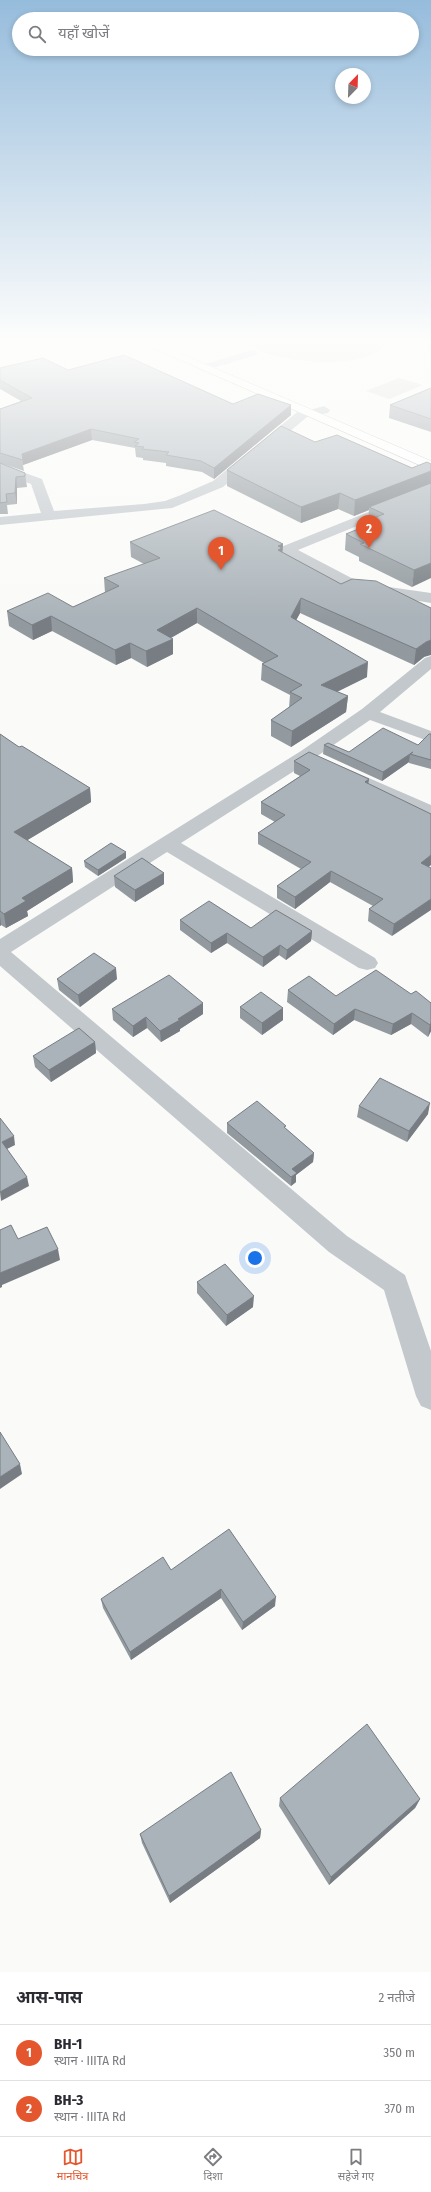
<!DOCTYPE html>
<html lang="hi">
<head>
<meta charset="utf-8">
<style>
	body { margin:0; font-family:"Fira Sans Condensed","Noto Sans Devanagari",sans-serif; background:#f7f7f7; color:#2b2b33 }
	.compass { position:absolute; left:335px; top:68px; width:36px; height:36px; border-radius:50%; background:#fff; box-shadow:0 2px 6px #0003; rotate:23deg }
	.you { position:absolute; left:255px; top:1258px; width:14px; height:14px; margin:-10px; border:3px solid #fff; border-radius:50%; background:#1a73e8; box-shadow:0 0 0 6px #1a73e833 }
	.badge { display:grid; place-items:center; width:26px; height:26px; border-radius:50%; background:#e4572e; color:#fff; font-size:13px; font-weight:700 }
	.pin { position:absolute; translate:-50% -33px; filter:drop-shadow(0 1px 2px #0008) }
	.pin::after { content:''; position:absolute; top:21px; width:14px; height:12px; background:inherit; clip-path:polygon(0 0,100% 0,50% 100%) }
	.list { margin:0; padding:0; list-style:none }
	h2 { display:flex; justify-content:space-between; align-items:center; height:52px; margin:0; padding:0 16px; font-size:17px }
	h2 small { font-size:13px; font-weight:400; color:#7c7c81 }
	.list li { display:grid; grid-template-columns:26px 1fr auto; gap:12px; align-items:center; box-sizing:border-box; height:56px; padding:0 16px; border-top:1px solid #e1e1e2 }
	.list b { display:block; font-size:15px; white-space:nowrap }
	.list p { margin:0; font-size:13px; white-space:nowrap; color:#7c7c81 }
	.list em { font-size:13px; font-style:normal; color:#7c7c81 }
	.icon { flex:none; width:22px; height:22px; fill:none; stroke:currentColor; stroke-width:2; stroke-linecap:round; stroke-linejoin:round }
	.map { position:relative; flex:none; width:431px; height:1972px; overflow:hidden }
	.search { position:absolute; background:#fff; box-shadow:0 2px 6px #0003; left:12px; right:12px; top:12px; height:44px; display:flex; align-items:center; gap:10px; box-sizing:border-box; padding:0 14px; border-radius:22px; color:#7c7c81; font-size:15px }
	.sheet { height:164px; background:#fff }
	nav { display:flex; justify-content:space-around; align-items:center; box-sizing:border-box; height:56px; border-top:1px solid #e1e1e2; background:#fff; font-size:11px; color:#7c7c81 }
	nav a { display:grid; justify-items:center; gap:2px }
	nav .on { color:#e4572e }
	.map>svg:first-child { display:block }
</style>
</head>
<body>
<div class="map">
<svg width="431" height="1972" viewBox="0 0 431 1972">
	<rect width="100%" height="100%" fill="#fafaf8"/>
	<g fill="#dadfd7">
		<path d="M247 343H386C371 372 268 364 247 343Z"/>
		<polygon points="399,378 423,385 389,399 366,391"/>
	</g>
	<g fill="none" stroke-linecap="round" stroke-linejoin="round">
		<defs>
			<polygon id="major" points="142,343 156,343 431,461 431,470"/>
		</defs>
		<use href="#major" stroke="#b5babe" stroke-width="1"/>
		<g fill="#c3c8cc" fill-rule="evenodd">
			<polygon points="252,350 256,351 257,353 256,355 203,371 197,368 199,366"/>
			<polygon points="324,406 330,410 328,413 307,417 223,487 172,508 0,525 0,517 41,513 31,484 0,472 0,464 42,479 54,511 144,504 165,501 181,495 213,481 301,409 310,410"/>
			<polygon points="431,487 431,496 298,550 361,583 431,593 431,603 352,590 281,553 279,550 281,547"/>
			<polygon points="431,656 431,669 380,712 431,731 431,742 370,720 313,759 181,843 375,958 378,963 375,968 367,970 359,968 167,852 11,952 347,1236 405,1275 431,1351 431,1410 421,1406 416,1396 384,1290 329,1252 0,966 0,939 301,751 362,709 425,658"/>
			<polygon points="341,766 431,805 431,818 335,775 332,771 335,767"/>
		</g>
		<use href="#major" fill="#fff" fill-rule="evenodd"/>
	</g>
	<g fill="#929a9f">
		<polygon points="0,368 68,370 233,404 291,405 291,415 214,479 202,472 166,466 166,463 143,460 143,458 136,457 135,448 92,440 23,465 24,471 0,463 25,473 27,487 17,488 17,504 7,505 8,514 0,514 0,409 21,401 0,389"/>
		<polygon points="431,388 431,432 389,418 390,405"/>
		<polygon points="315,442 412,468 431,464 412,587 359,561 359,557 345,550 346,534 363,527 363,522 368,520 369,510 354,516 338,509 301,523 227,486 227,470"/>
		<polygon points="130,542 283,544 282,552 341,584 352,579 424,657 414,665 300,613 296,620 367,677 337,692 348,696 346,712 291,747 271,736 271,720 289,708 290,695 261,680 262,664 264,663 197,623 171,638 173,654 147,667 131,658 116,665 52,631 33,640 9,626 7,611 73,607 105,593 104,578 144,564 131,557"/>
		<polygon points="0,734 19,747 90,788 91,802 27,840 72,868 73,882 27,911 28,916 6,928 1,925 0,926"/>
		<polygon points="431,734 431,769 409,763 409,762 382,781 323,754 324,745 349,752 418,745"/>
		<polygon points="294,761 369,779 368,783 429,867 392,936 368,921 369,909 373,906 330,882 295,909 277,898 277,886 301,869 258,844 258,833 275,822 261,814 261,802 300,776 294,773"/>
		<polygon points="126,852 126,858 98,876 85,867 84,861"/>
		<polygon points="164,873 164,884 135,902 115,887 114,876"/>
		<polygon points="180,920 251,928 312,931 311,941 286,960 279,955 263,967 227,943 211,953 180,930"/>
		<polygon points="57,979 117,979 80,1007 59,990"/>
		<polygon points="288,990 336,996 411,994 431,1003 431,1031 428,1037 411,1024 391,1035 354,1020 333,1035 287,1002"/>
		<polygon points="240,1007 283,1008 283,1020 262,1035 240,1018"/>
		<polygon points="112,1009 203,1014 180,1029 180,1031 161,1042 147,1028 133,1037 113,1020"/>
		<polygon points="95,1042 96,1053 51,1082 35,1067 33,1056"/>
		<polygon points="359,1106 428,1114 407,1142 357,1117"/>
		<polygon points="227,1123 286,1129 314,1153 313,1162 296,1175 296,1182 291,1186 227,1133"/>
		<polygon points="197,1282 253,1307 226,1326 197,1293"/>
		<polygon points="171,1570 275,1606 242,1630 221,1598 131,1660 103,1608 101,1599"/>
		<polygon points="280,1798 420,1799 415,1808 329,1885 279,1806"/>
		<polygon points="261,1830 260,1838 170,1903 142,1843 140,1834"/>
	</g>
	<g fill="#777d82">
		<polygon points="291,405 291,415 214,479 214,468"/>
		<polygon points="91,429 92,440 23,465 22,454"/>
		<polygon points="431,471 431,486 369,507 369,510 354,516 355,500"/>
		<polygon points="16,477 17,488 17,504 15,493"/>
		<polygon points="340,493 338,509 301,523 301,507"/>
		<polygon points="283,544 282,559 278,564 278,546"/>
		<polygon points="431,563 431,578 412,587 414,570"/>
		<polygon points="301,598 300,613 290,632 291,617"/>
		<polygon points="197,608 197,623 158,645 157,630"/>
		<polygon points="51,616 52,631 33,640 32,625"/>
		<polygon points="173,639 173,654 147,667 146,651"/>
		<polygon points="431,640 431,655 424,657 414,665 416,649 426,642"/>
		<polygon points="130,643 131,658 116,665 115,650"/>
		<polygon points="368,662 367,677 320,700 321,685"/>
		<polygon points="348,696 346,712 291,747 292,731"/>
		<polygon points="413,752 410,754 409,762 382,781 383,772"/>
		<polygon points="369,779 367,791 365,782"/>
		<polygon points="90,788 91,802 16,847 14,832"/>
		<polygon points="126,852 126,858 98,876 98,870"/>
		<polygon points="431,855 431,865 419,875 421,863"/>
		<polygon points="72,868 73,882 27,911 28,916 6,928 4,914 22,898"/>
		<polygon points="331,871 330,882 295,909 295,897"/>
		<polygon points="164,873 164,884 135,902 135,890"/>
		<polygon points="431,899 431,910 392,936 394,924"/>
		<polygon points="0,916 1,925 0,926"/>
		<polygon points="312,931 311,941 286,960 287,950"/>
		<polygon points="227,933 227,943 211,953 211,943"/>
		<polygon points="280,945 279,955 263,967 263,957"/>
		<polygon points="116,968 117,979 80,1007 78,995"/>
		<polygon points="203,1003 203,1014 180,1029 180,1031 161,1042 160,1031 178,1019"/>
		<polygon points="283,1008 283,1020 262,1035 262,1023"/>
		<polygon points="355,1009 354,1020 333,1035 334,1024"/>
		<polygon points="412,1013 411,1024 391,1035 393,1024"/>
		<polygon points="146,1017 147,1028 133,1037 133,1026"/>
		<polygon points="431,1023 431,1031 428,1037 430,1025"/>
		<polygon points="95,1042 96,1053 51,1082 49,1070"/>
		<polygon points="430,1103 428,1114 407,1142 409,1131"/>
		<polygon points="14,1136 15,1145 3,1151 2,1142"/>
		<polygon points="314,1153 313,1162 296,1175 296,1182 291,1186 292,1169"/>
		<polygon points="27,1177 29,1186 1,1201 0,1192"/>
		<polygon points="58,1249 60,1260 2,1285 2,1287 0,1288 0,1273"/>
		<polygon points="254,1296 253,1307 226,1326 227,1315"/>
		<polygon points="20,1464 22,1474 0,1489 0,1477"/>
		<polygon points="221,1589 221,1598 131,1660 130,1652"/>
		<polygon points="276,1597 275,1606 242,1630 243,1622"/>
		<polygon points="420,1799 415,1808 329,1885 331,1877"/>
		<polygon points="261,1830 260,1838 170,1903 169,1896"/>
	</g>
	<g fill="#aab3b9" stroke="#777d82">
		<polygon points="124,355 233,404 258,394 291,405 214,468 201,461 166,455 169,452 142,449 144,447 135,446 139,443 134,442 139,439 91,429 22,454 23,460 0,453 0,409 32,398 0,380 0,368 43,358 68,370"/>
		<polygon points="431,388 431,419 390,405"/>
		<polygon points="281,426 315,442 337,435 412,468 427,462 431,464 431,471 355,500 340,493 301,507 227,470"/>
		<polygon points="0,463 25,473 25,476 16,477 15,493 6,494 7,502 0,503"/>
		<polygon points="431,483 431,563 414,570 360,544 364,543 346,534 368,525 363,522 384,514 369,507"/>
		<polygon points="214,510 283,544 278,546 282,548 278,550 341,584 352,579 376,581 431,608 431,640 426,642 416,649 301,598 291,617 368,662 321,685 348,696 292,731 271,720 302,698 290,692 302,685 262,664 278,656 197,608 157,630 173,639 146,651 130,643 115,650 51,616 32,625 7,611 48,593 73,607 119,586 104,578 160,558 130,542"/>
		<polygon points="383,728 418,745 429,734 431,734 431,760 410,754 413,752 383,772 324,745 328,743 349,752"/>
		<polygon points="0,734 19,747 22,746 90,788 14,832 72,868 22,898 26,901 4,914 0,911"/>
		<polygon points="309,752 369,779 365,782 431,814 431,855 421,863 431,868 431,899 394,924 369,909 383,899 331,871 295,897 277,886 311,862 258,833 285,815 261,802 310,770 294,761"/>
		<polygon points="111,843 126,852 98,870 84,861"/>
		<polygon points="142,858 164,873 135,890 114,876"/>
		<polygon points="209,901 251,928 276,910 312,931 287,950 280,945 263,957 227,933 211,943 180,920"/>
		<polygon points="94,953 116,968 78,995 57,979"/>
		<polygon points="376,970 411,994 416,991 431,1003 431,1023 430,1025 412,1013 393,1024 355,1009 334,1024 288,990 309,976 336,996"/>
		<polygon points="169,975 203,1003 178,1019 180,1020 160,1031 146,1017 133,1026 112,1009"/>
		<polygon points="261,992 283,1008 262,1023 240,1007"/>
		<polygon points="79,1028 95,1042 49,1070 33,1056"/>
		<polygon points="380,1078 430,1103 409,1131 359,1106"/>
		<polygon points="257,1101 286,1126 284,1127 314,1153 292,1169 297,1173 291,1177 227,1123"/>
		<polygon points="0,1118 14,1136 2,1142 27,1177 0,1192"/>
		<polygon points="11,1225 18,1239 47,1227 58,1249 0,1273 0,1230"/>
		<polygon points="225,1264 254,1296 227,1315 197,1282"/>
		<polygon points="0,1432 20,1464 0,1477"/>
		<polygon points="229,1529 276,1597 243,1622 221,1589 130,1652 101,1599 163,1557 171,1570"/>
		<polygon points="367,1724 420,1799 331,1877 280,1798"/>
		<polygon points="231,1772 261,1830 169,1896 140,1834"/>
	</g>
	<linearGradient id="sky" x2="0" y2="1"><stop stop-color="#96bcdc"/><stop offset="0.55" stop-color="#fdfdfc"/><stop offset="1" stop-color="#fdfdfc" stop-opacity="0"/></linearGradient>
	<rect width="431" height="619" fill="url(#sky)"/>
</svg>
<svg class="compass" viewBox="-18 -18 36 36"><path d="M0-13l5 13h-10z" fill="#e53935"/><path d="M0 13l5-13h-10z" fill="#7c7c81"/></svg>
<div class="you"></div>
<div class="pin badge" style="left:221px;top:570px">1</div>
<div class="pin badge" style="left:369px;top:548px">2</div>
<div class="search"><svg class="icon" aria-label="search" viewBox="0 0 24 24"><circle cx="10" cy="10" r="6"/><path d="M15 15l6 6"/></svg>यहाँ खोजें</div>
</div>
<section class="sheet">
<h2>आस-पास<small>2 नतीजे</small></h2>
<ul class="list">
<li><span class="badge">1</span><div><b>BH-1</b><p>स्थान · IIITA Rd</p></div><em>350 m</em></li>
<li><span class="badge">2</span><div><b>BH-3</b><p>स्थान · IIITA Rd</p></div><em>370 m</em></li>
</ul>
</section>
<nav>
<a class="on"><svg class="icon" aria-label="map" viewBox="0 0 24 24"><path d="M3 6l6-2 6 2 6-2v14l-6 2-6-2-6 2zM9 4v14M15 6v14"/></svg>मानचित्र</a>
<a><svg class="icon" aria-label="directions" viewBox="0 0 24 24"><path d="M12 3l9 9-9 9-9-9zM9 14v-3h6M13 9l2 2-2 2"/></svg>दिशा</a>
<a><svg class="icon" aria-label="saved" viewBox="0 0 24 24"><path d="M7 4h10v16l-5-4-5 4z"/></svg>सहेजे गए</a>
</nav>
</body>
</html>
